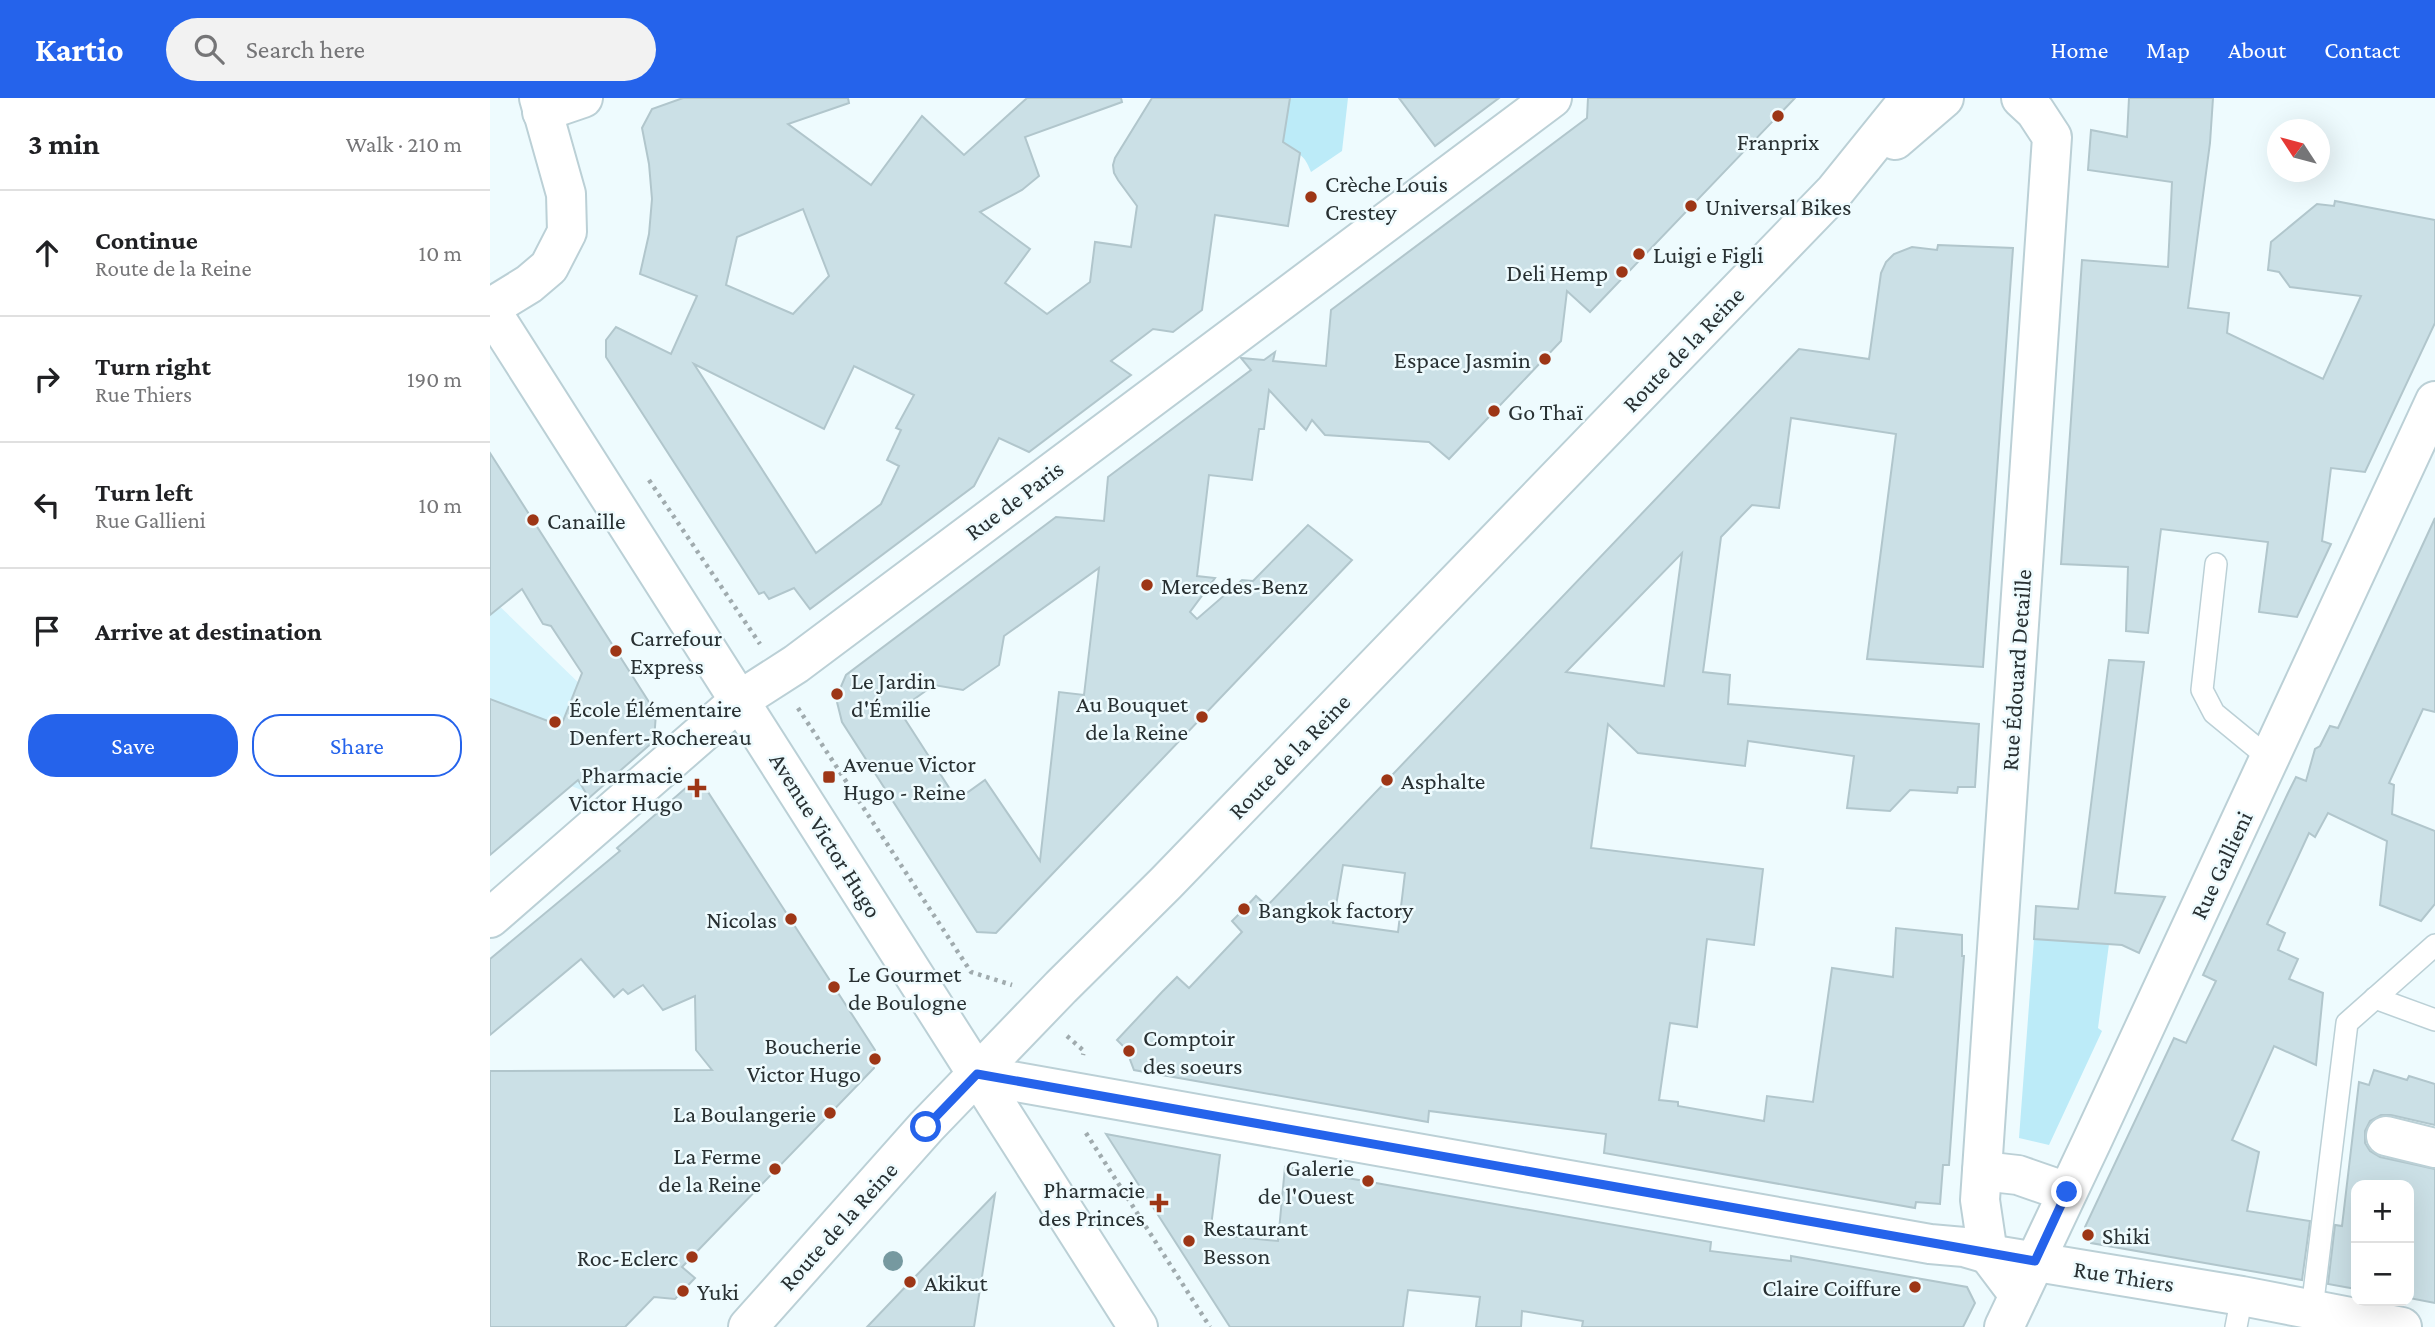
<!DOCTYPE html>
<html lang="en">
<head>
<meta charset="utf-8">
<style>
	body { margin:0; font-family:"Crimson Pro",serif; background:#f2f2f2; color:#202124 }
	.controls { position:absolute; right:21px; bottom:21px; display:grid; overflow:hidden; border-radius:14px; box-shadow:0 7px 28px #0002 }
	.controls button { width:63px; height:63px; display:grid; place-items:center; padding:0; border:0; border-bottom:2px solid #e0e0e0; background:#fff; color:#202124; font:35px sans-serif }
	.compass { position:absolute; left:1777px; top:21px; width:63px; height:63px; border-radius:50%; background:#fff; box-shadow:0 7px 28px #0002; rotate:306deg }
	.stop { position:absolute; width:21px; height:21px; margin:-16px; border:5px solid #2563eb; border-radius:50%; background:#fff }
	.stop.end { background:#2563eb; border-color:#fff; box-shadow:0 2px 7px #0008 }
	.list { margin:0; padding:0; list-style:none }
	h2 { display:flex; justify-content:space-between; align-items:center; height:91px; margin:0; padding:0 28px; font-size:30px }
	h2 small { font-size:23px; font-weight:400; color:#757577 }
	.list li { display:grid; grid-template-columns:46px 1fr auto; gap:21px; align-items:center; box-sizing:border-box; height:126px; padding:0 28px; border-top:2px solid #e0e0e0 }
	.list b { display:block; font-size:26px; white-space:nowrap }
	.list p { margin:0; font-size:23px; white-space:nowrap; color:#757577 }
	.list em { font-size:23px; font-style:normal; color:#757577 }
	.actions { display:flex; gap:14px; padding:21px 28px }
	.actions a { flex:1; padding:16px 0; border:2px solid #2563eb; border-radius:28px; text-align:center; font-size:24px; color:#2563eb }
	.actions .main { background:#2563eb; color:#fff }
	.icon { flex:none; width:38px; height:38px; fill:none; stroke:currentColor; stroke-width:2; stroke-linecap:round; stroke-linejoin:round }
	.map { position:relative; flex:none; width:1945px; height:1229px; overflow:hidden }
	header { display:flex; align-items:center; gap:42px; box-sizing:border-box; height:98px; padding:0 35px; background:#2563eb; color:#fff }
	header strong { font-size:33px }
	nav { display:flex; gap:38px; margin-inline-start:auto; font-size:24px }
	.search { width:490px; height:63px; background:#f2f2f2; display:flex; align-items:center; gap:18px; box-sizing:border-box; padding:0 24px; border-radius:38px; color:#757577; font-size:26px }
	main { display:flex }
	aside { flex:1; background:#fff }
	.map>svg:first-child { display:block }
</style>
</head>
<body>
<header>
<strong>Kartio</strong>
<div class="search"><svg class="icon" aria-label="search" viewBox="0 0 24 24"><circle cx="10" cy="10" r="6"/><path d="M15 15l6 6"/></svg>Search here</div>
<nav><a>Home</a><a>Map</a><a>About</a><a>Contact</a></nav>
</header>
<main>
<aside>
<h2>3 min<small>Walk · 210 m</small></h2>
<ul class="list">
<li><svg class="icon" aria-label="ahead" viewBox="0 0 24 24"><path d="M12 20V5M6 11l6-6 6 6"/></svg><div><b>Continue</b><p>Route de la Reine</p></div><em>10 m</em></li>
<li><svg class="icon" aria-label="right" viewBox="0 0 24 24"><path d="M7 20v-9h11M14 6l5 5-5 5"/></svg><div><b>Turn right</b><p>Rue Thiers</p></div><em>190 m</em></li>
<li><svg class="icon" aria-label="left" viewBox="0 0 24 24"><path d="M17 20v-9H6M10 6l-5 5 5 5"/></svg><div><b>Turn left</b><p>Rue Gallieni</p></div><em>10 m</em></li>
<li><svg class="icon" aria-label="arrive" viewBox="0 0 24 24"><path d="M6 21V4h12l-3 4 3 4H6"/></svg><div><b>Arrive at destination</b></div></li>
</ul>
<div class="actions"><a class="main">Save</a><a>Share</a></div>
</aside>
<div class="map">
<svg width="1945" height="1229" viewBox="0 0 1945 1229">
	<rect width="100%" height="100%" fill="#eefbfe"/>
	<polygon fill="#d4f3fc" points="0,499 156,650 99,700 94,693 0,656"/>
	<g fill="#bcebf8">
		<path d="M800 0H858L852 53 821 74C814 55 808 56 793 46Z"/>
		<polygon points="1544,841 1619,846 1608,930 1612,933 1559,1047 1529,1040"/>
	</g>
	<g fill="#cbe0e6" stroke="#b1c6cc" stroke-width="2" fill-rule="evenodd">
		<path d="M193 0H358L359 5 298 26 381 87 432 18 474 57 537 0H631L632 4 535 39 549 78 532 92 490 114 540 151 515 185 557 216 600 184 605 144 641 149 647 108 628 82 624 75 623 67 625 60 662 0H800L793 44 810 55 798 128 725 117 712 212 683 234 663 231 621 263 641 277 539 354 509 340 484 388 320 511 304 490 279 501 274 494 269 496 116 259V242L126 229 181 256 207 198 150 176 159 136 162 101 159 66 152 30 162 11ZM313 111 339 178 303 216 236 187 247 139ZM204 266 334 331 364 268 424 297 406 330 411 332 397 362 409 368 391 406 326 455Z"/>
		<polygon points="909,0 1009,0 945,48"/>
		<path d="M1098 0H1305L1100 214 1077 193 1071 243 959 361 939 344 835 337 822 322 816 332 779 292 774 331H769L762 382 719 377 707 478 725 480 700 514 707 521 752 482 763 483 818 427 862 462 506 835 487 834 352 624 346 600 356 577 566 419 614 423 618 379 761 272 751 260 774 262 785 254 783 263 836 268 841 212 1097 20ZM609 470 594 597 569 594 550 763 495 682 467 702 409 612 444 587 473 592 509 567 514 538Z"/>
		<polygon points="1639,0 1723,0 1720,45 1698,210 1739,215 1737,235 1833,281 1871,198 1800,189 1789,174 1778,172 1781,144 1827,106 1844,108 1845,103 1945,122 1945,225 1875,374 1841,370 1832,443 1841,446 1807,519 1769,514 1778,444 1671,431 1658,535 1636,533 1638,469 1571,466 1592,162 1678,169 1682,84 1598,72 1601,32 1637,39"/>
		<path d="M1448 147 1523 150 1493 569 1377 561 1406 336 1301 320 1289 410 1262 407 1231 439 1213 574 1240 577 1238 606 1489 626 1485 689H1468L1467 695 1420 692 1400 713 1357 710 1364 658 1258 643 1255 668 1148 655 1118 626 1101 750 1273 771 1264 847 1217 841 1207 929 1180 925 1169 1002 1188 1004V1008L1274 1023 1277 998 1323 1004 1342 870 1403 879 1406 830 1472 837V858H1474L1459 1067H1453L1450 1106 1426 1104 1425 1110 1114 1055 1116 1036 939 1013 938 1024 644 972 636 951 627 942 672 894 687 879 699 890 752 834 742 823 754 811 766 798 777 808 1309 251 1379 261 1391 175 1396 164 1404 156 1422 149 1447 152ZM1192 455 1174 588 1076 574ZM853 767 915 775 908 834 843 825Z"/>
		<polygon points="0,355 166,615 164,643 99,700 88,682 0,757 0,601 71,628 92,575 61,528 53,526 32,491 0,517"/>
		<polygon points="1945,420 1945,614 1933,611 1899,685 1904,687 1902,716 1945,733 1945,806 1931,823 1890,807 1897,743 1838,715 1825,739 1819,735 1777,826 1795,835 1788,852 1808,861 1799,881 1833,895 1826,967 1784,948 1742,1042 1769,1054 1757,1113 1820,1123 1812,1182 1601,1145 1595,1129 1684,940 1696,945 1726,883 1713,877 1798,695 1806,679 1816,683 1825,651 1830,648 1840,628 1848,630"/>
		<polygon points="1619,562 1654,564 1625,795 1675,799 1649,855 1632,847 1544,841 1546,808 1588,811"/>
		<polygon points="198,688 216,691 385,952 384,970 192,1169 205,1180 185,1201 164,1199 135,1229 0,1229 0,973 222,972 206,952 205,898 173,912 153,887 138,896 133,891 124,899 91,861 0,937 0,861 130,753 127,750"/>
		<polygon points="1884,972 1917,982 1919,978 1945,986 1945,1027 1901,1017 1891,1017 1880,1023 1875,1033 1875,1045 1880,1053 1890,1059 1945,1071 1945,1205 1919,1200 1919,1087 1866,1087 1866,1191 1838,1186 1845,1127 1852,1128 1869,984 1879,987"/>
		<polygon points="616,1036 730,1057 720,1136 788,1143 795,1069 1221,1144 1220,1153 1301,1163 1301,1158 1477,1189 1485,1205 1473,1229 1092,1229 1093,1223 1032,1213 1031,1229 986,1229 990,1199 918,1192 913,1229 740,1229"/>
		<polygon points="505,1096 484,1229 377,1229 420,1184"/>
	</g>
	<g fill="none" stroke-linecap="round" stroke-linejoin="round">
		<defs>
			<g id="service">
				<polyline points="1726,466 1712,592 1724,615 1780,661"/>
				<polyline points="1885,900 1945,922"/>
				<polyline points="1822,1211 1857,925 1945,847"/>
				<polyline points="1746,1229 1752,1198"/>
			</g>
			<g id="minor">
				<polyline points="52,14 93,0"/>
				<polyline points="0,210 39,186 59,169 77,134 76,96 49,0"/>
				<polyline points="0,820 250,602 306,566 1062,0"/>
				<polyline points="487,977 1440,1146 1474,1149 1498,1156 1752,1198 1912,1229"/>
				<polyline points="1896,1038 1945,1050"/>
				<polyline points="1492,1073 1528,1077 1577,1094"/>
				<polyline points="1529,1197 1498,1156 1490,1102 1562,39 1545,13 1531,0"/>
				<polyline points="1514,1229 1602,1043 1945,303"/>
			</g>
			<polyline id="tertiary" points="0,211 648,1229"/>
			<g id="primary">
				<polyline points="1405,42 1454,0"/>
				<polyline points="258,1229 436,1029 571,889 676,785 1345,93 1420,0"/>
			</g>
		</defs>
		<use href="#service" stroke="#bbd0d6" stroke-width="24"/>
		<use href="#minor" stroke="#bbd0d6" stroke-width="42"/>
		<use href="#tertiary" stroke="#bbd0d6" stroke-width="42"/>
		<use href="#primary" stroke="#bbd0d6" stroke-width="42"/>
		<g stroke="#a0abae" stroke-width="4.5" stroke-dasharray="3.5 5" stroke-linecap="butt">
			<polyline points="159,382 270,546"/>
			<polyline points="308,610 481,874 522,887"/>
			<polyline points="577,938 594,953 593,957"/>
			<polyline points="596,1035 720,1229"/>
		</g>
		<use href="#service" stroke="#fff" stroke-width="21"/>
		<use href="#minor" stroke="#fff" stroke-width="38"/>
		<use href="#tertiary" stroke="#fff" stroke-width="38"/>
		<use href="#primary" stroke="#fff" stroke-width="38"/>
	</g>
	<circle fill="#7699a0" cx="403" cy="1163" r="10"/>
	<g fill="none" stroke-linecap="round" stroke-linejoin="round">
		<polyline stroke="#2563eb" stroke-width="9" points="436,1029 487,976 1545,1163 1577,1094"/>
	</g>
	<g fill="#9d3616" stroke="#eefbfe" stroke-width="2.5">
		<circle cx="1288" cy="18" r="7"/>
		<circle cx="821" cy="99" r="7"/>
		<circle cx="1201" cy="108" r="7"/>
		<circle cx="1149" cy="156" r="7"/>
		<circle cx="1132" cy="174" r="7"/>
		<circle cx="1055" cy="261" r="7"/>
		<circle cx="1004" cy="313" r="7"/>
		<circle cx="43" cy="422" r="7"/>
		<circle cx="657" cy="487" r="7"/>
		<circle cx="126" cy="553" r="7"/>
		<circle cx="347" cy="596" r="7"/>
		<circle cx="712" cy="619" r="7"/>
		<circle cx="65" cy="624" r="7"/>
		<rect x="332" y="672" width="14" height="14" rx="3.5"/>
		<circle cx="897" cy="682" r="7"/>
		<path d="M203.5 679.5h7v7h7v7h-7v7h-7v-7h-7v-7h7z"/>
		<circle cx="754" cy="811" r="7"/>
		<circle cx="301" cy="821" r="7"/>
		<circle cx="344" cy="889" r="7"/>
		<circle cx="639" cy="953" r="7"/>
		<circle cx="385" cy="961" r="7"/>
		<circle cx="340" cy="1015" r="7"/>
		<circle cx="285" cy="1071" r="7"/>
		<circle cx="878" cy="1083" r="7"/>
		<path d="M665.5 1094.5h7v7h7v7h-7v7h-7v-7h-7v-7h7z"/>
		<circle cx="1598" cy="1137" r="7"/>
		<circle cx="699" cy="1143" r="7"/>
		<circle cx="202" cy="1159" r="7"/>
		<circle cx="420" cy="1184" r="7"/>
		<circle cx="1425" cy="1189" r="7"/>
		<circle cx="193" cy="1193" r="7"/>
	</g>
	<g text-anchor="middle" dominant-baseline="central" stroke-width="5" stroke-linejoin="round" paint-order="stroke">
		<g font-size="24" fill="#283032" stroke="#eefbfe" text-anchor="start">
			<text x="1288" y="43" text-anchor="middle">Franprix</text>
			<text x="835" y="85">Crèche Louis<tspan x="835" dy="28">Crestey</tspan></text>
			<text x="1215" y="108">Universal Bikes</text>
			<text x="1163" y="156">Luigi e Figli</text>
			<text x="1118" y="174" text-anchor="end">Deli Hemp</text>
			<text x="1041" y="261" text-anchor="end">Espace Jasmin</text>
			<text x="1018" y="313">Go Thaï</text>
			<text x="57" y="422">Canaille</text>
			<text x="671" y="487">Mercedes-Benz</text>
			<text x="140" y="539">Carrefour<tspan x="140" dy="28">Express</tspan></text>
			<text x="361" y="582">Le Jardin<tspan x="361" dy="28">d'Émilie</tspan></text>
			<text x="698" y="605" text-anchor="end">Au Bouquet<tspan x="698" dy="28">de la Reine</tspan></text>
			<text x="79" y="610">École Élémentaire<tspan x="79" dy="28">Denfert-Rochereau</tspan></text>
			<text x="353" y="665">Avenue Victor<tspan x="353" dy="28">Hugo - Reine</tspan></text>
			<text x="193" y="676" text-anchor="end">Pharmacie<tspan x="193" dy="28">Victor Hugo</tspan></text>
			<text x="911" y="682">Asphalte</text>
			<text x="768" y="811">Bangkok factory</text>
			<text x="287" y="821" text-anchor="end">Nicolas</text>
			<text x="358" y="875">Le Gourmet<tspan x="358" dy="28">de Boulogne</tspan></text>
			<text x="653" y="939">Comptoir<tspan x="653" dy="28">des soeurs</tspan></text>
			<text x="371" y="947" text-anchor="end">Boucherie<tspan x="371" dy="28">Victor Hugo</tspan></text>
			<text x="326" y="1015" text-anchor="end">La Boulangerie</text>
			<text x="271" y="1057" text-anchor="end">La Ferme<tspan x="271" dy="28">de la Reine</tspan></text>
			<text x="864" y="1069" text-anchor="end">Galerie<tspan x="864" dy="28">de l'Ouest</tspan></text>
			<text x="655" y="1091" text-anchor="end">Pharmacie<tspan x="655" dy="28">des Princes</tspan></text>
			<text x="713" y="1129">Restaurant<tspan x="713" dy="28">Besson</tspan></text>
			<text x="1612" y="1137">Shiki</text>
			<text x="188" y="1159" text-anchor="end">Roc-Eclerc</text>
			<text x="434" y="1184">Akikut</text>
			<text x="1411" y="1189" text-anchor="end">Claire Coiffure</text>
			<text x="207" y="1193">Yuki</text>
		</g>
		<g font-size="24" fill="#283032" stroke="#eefbfe">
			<text transform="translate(1193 251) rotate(-46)">Route de la Reine</text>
			<text transform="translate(524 402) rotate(-37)">Rue de Paris</text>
			<text transform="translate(1526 572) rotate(-86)">Rue Édouard Detaille</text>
			<text transform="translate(799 658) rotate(-46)">Route de la Reine</text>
			<text transform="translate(336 737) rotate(58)">Avenue Victor Hugo</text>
			<text transform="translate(1731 767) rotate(-65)">Rue Gallieni</text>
			<text transform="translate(348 1128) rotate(-48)">Route de la Reine</text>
			<text transform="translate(1634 1178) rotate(9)">Rue Thiers</text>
		</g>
	</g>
</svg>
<div class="controls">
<button>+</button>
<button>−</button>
</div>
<svg class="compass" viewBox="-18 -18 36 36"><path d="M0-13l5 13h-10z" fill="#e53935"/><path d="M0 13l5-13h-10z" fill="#757577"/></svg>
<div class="stop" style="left:436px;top:1029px"></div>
<div class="stop end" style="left:1577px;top:1094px"></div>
</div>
</main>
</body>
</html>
